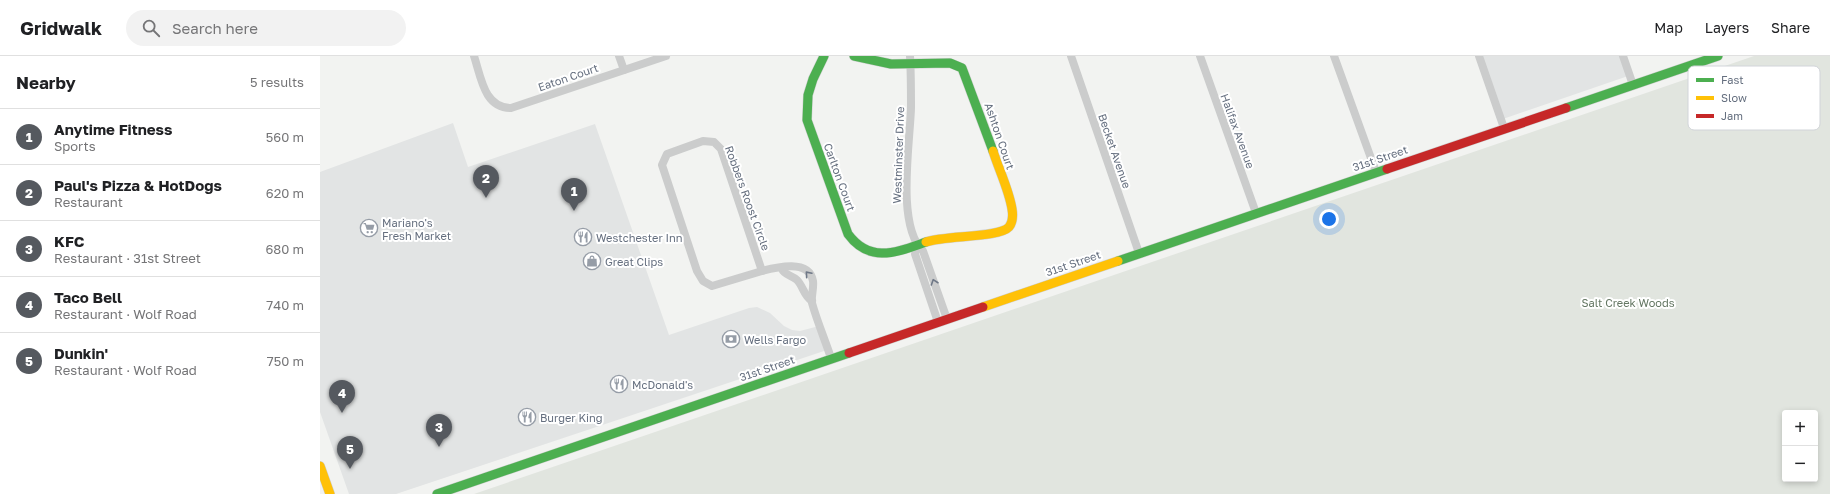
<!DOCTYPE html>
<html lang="en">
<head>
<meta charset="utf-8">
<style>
	body { margin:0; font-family:"Golos Text",sans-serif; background:#f2f2f2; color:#202124 }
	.controls { position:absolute; right:12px; bottom:12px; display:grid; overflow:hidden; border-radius:4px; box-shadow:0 2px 6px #0003 }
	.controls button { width:36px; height:36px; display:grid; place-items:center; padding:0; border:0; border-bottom:1px solid #e0e0e0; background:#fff; color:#202124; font:20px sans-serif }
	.you { position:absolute; left:1009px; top:163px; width:14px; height:14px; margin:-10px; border:3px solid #fff; border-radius:50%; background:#1a73e8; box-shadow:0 0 0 6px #1a73e833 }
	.badge { display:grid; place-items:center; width:26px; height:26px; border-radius:50%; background:#55595f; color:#fff; font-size:13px; font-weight:700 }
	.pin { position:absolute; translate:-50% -33px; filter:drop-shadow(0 1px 2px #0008) }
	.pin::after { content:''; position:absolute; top:21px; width:14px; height:12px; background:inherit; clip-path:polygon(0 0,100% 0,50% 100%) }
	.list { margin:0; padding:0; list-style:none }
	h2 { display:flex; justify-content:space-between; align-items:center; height:52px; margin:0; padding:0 16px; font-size:17px }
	h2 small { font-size:13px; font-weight:400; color:#757577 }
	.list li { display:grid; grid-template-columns:26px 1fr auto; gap:12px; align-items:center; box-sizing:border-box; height:56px; padding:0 16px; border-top:1px solid #e0e0e0 }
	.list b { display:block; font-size:15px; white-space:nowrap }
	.list p { margin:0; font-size:13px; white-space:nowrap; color:#757577 }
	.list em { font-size:13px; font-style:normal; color:#757577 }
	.icon { flex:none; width:22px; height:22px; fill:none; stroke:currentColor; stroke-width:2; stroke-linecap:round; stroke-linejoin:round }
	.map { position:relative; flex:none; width:1510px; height:438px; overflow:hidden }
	header { display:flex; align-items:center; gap:24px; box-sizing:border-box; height:56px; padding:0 20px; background:#fff; border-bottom:1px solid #e0e0e0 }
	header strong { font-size:19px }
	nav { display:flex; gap:22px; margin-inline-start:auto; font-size:14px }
	.search { width:280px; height:36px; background:#f2f2f2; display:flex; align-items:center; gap:10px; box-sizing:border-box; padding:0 14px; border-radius:22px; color:#757577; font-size:15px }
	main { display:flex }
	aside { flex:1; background:#fff }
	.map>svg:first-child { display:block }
</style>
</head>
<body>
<header>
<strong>Gridwalk</strong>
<div class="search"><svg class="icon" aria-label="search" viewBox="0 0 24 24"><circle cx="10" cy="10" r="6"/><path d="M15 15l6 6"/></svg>Search here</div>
<nav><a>Map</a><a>Layers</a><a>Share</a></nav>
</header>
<main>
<aside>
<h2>Nearby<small>5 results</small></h2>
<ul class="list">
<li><span class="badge">1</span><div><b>Anytime Fitness</b><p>Sports</p></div><em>560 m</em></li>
<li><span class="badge">2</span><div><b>Paul's Pizza &amp; HotDogs</b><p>Restaurant</p></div><em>620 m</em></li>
<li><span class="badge">3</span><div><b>KFC</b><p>Restaurant · 31st Street</p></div><em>680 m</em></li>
<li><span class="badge">4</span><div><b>Taco Bell</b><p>Restaurant · Wolf Road</p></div><em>740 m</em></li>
<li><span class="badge">5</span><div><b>Dunkin'</b><p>Restaurant · Wolf Road</p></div><em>750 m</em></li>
</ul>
</aside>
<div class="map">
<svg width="1510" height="438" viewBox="0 0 1510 438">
	<rect width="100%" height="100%" fill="#f2f3f1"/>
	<g fill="#e2e4e4">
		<polygon points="1158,0 1304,0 1311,19 1180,64"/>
		<polygon points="133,67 148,111 275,68 349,279 429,252 437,251 450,257 464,270 472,274 480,275 499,270 507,294 76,438 29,438 0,356 0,116"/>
	</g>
	<path fill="#e1e5df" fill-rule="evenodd" d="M1434 0H1510V438H154ZM1465 357H1495V423H1465Z"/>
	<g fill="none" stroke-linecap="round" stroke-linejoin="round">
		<defs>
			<g id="fast">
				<path d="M504 0 493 23 488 39 487 64 528 178C550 208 577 196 606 186"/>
				<polyline points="534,0 571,8 630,7 642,12 673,95"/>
				<polyline points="1246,52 1398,0"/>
				<polyline points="798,205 1067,113"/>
				<polyline points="117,438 529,297"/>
			</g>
			<g id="slow">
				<path d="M606 186C625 179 679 182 689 171 693 166 693 159 692 153 689 134 679 114 673 95"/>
				<polyline points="663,251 798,205"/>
				<polyline points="0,410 10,438"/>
			</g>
			<g id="jam">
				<polyline points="1067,113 1246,52"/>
				<polyline points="529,297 663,251"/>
			</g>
		</defs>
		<use href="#fast" stroke="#cecfcf" stroke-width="10"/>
		<use href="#slow" stroke="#cecfcf" stroke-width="10"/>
		<use href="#jam" stroke="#cecfcf" stroke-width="10"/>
		<g stroke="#cbcccc" stroke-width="8">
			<path d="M154 0C161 21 164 52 191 52L346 0"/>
			<polyline points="299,0 304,14"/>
			<path d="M590 0C591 17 591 35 591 52 590 87 576 170 603 195L627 263"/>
			<polyline points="751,0 819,197"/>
			<polyline points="880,0 936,157"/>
			<polyline points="1014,0 1056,116"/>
			<polyline points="1159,0 1184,72"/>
			<polyline points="1303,0 1313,29"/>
			<polygon points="383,85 394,86 401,93 442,215 392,230 383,225 377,215 342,109 347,98"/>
			<polyline points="597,189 595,198 618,266"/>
			<path d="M462 213C464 219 472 219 477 224 483 230 484 240 492 245"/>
			<path d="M442 215C457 211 489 203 493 225 494 232 491 240 492 247 497 265 505 284 511 302"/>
		</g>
		<use href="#fast" stroke="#4caf50" stroke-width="9"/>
		<use href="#slow" stroke="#ffc107" stroke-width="9"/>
		<use href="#jam" stroke="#c62828" stroke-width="9"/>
	</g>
	<defs><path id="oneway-chevron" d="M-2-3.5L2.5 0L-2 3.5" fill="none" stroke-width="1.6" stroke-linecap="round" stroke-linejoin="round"/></defs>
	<g stroke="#6f7887">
		<use href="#oneway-chevron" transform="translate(488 218) rotate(-131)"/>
		<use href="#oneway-chevron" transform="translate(614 226) rotate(-109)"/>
	</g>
	<defs>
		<symbol id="supermarket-ring" viewBox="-11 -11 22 22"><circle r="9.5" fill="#fff" stroke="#969da7" stroke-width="1.5"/><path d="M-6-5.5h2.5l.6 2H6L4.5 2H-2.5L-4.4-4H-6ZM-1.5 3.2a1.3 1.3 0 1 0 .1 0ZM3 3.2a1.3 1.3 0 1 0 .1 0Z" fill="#969da7"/></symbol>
		<symbol id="restaurant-ring" viewBox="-11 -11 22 22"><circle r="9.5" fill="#fff" stroke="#969da7" stroke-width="1.5"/><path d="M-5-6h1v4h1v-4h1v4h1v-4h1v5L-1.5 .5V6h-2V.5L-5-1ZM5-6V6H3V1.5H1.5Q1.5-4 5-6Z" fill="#969da7"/></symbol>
		<symbol id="shop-ring" viewBox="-11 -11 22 22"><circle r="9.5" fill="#fff" stroke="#969da7" stroke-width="1.5"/><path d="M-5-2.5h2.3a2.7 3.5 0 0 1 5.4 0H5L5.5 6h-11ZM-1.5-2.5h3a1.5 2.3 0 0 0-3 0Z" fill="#969da7"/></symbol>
		<symbol id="bank-ring" viewBox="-11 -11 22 22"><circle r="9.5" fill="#fff" stroke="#969da7" stroke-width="1.5"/><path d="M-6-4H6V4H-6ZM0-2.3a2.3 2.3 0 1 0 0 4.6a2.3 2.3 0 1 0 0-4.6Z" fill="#969da7"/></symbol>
	</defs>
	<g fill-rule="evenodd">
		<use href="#supermarket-ring" x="39" y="162" width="20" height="20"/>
		<use href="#restaurant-ring" x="253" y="171" width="20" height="20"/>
		<use href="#shop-ring" x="262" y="195" width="20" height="20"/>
		<use href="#bank-ring" x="401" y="273" width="20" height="20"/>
		<use href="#restaurant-ring" x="289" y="318" width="20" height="20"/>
		<use href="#restaurant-ring" x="197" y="351" width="20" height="20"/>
	</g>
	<g text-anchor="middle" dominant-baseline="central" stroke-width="4" stroke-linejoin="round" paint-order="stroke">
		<g font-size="11" fill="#656f7f" stroke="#fff">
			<text transform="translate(248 21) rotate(-19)">Eaton Court</text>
			<text transform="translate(918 75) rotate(70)">Halifax Avenue</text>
			<text transform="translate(680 80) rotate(71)">Ashton Court</text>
			<text transform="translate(795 95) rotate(71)">Becket Avenue</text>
			<text transform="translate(578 99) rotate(-88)">Westminster Drive</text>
			<text transform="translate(1060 102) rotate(-19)">31st Street</text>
			<text transform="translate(520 121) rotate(70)">Carlton Court</text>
			<text transform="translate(428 142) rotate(70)">Robbers Roost Circle</text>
			<text transform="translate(753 207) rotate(-19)">31st Street</text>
			<text transform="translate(447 312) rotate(-19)">31st Street</text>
		</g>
		<g font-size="11" fill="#656f7f" stroke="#fff" text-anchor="start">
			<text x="62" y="166">Mariano's<tspan x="62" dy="13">Fresh Market</tspan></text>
			<text x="276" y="181">Westchester Inn</text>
			<text x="285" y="205">Great Clips</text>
			<text x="424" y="283">Wells Fargo</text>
			<text x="312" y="328">McDonald's</text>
			<text x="220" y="361">Burger King</text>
		</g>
		<g font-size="11" fill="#647763" stroke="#fff">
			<text x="1308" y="246">Salt Creek Woods</text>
		</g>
	</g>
	<rect x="1368" y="10" width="132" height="64" rx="6" fill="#fff" stroke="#d1d4d9" stroke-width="1"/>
	<rect x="1376" y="22" width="18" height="4" fill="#4caf50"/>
	<rect x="1376" y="40" width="18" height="4" fill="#ffc107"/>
	<rect x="1376" y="58" width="18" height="4" fill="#c62828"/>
	<g font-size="11" fill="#656f7f">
		<text x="1401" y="28">Fast</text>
		<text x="1401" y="46">Slow</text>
		<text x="1401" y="64">Jam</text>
	</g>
</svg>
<div class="controls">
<button>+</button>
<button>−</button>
</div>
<div class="you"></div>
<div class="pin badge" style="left:254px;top:155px">1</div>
<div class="pin badge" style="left:166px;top:142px">2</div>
<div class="pin badge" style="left:119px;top:391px">3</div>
<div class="pin badge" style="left:22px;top:357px">4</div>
<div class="pin badge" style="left:30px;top:413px">5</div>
</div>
</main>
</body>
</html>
